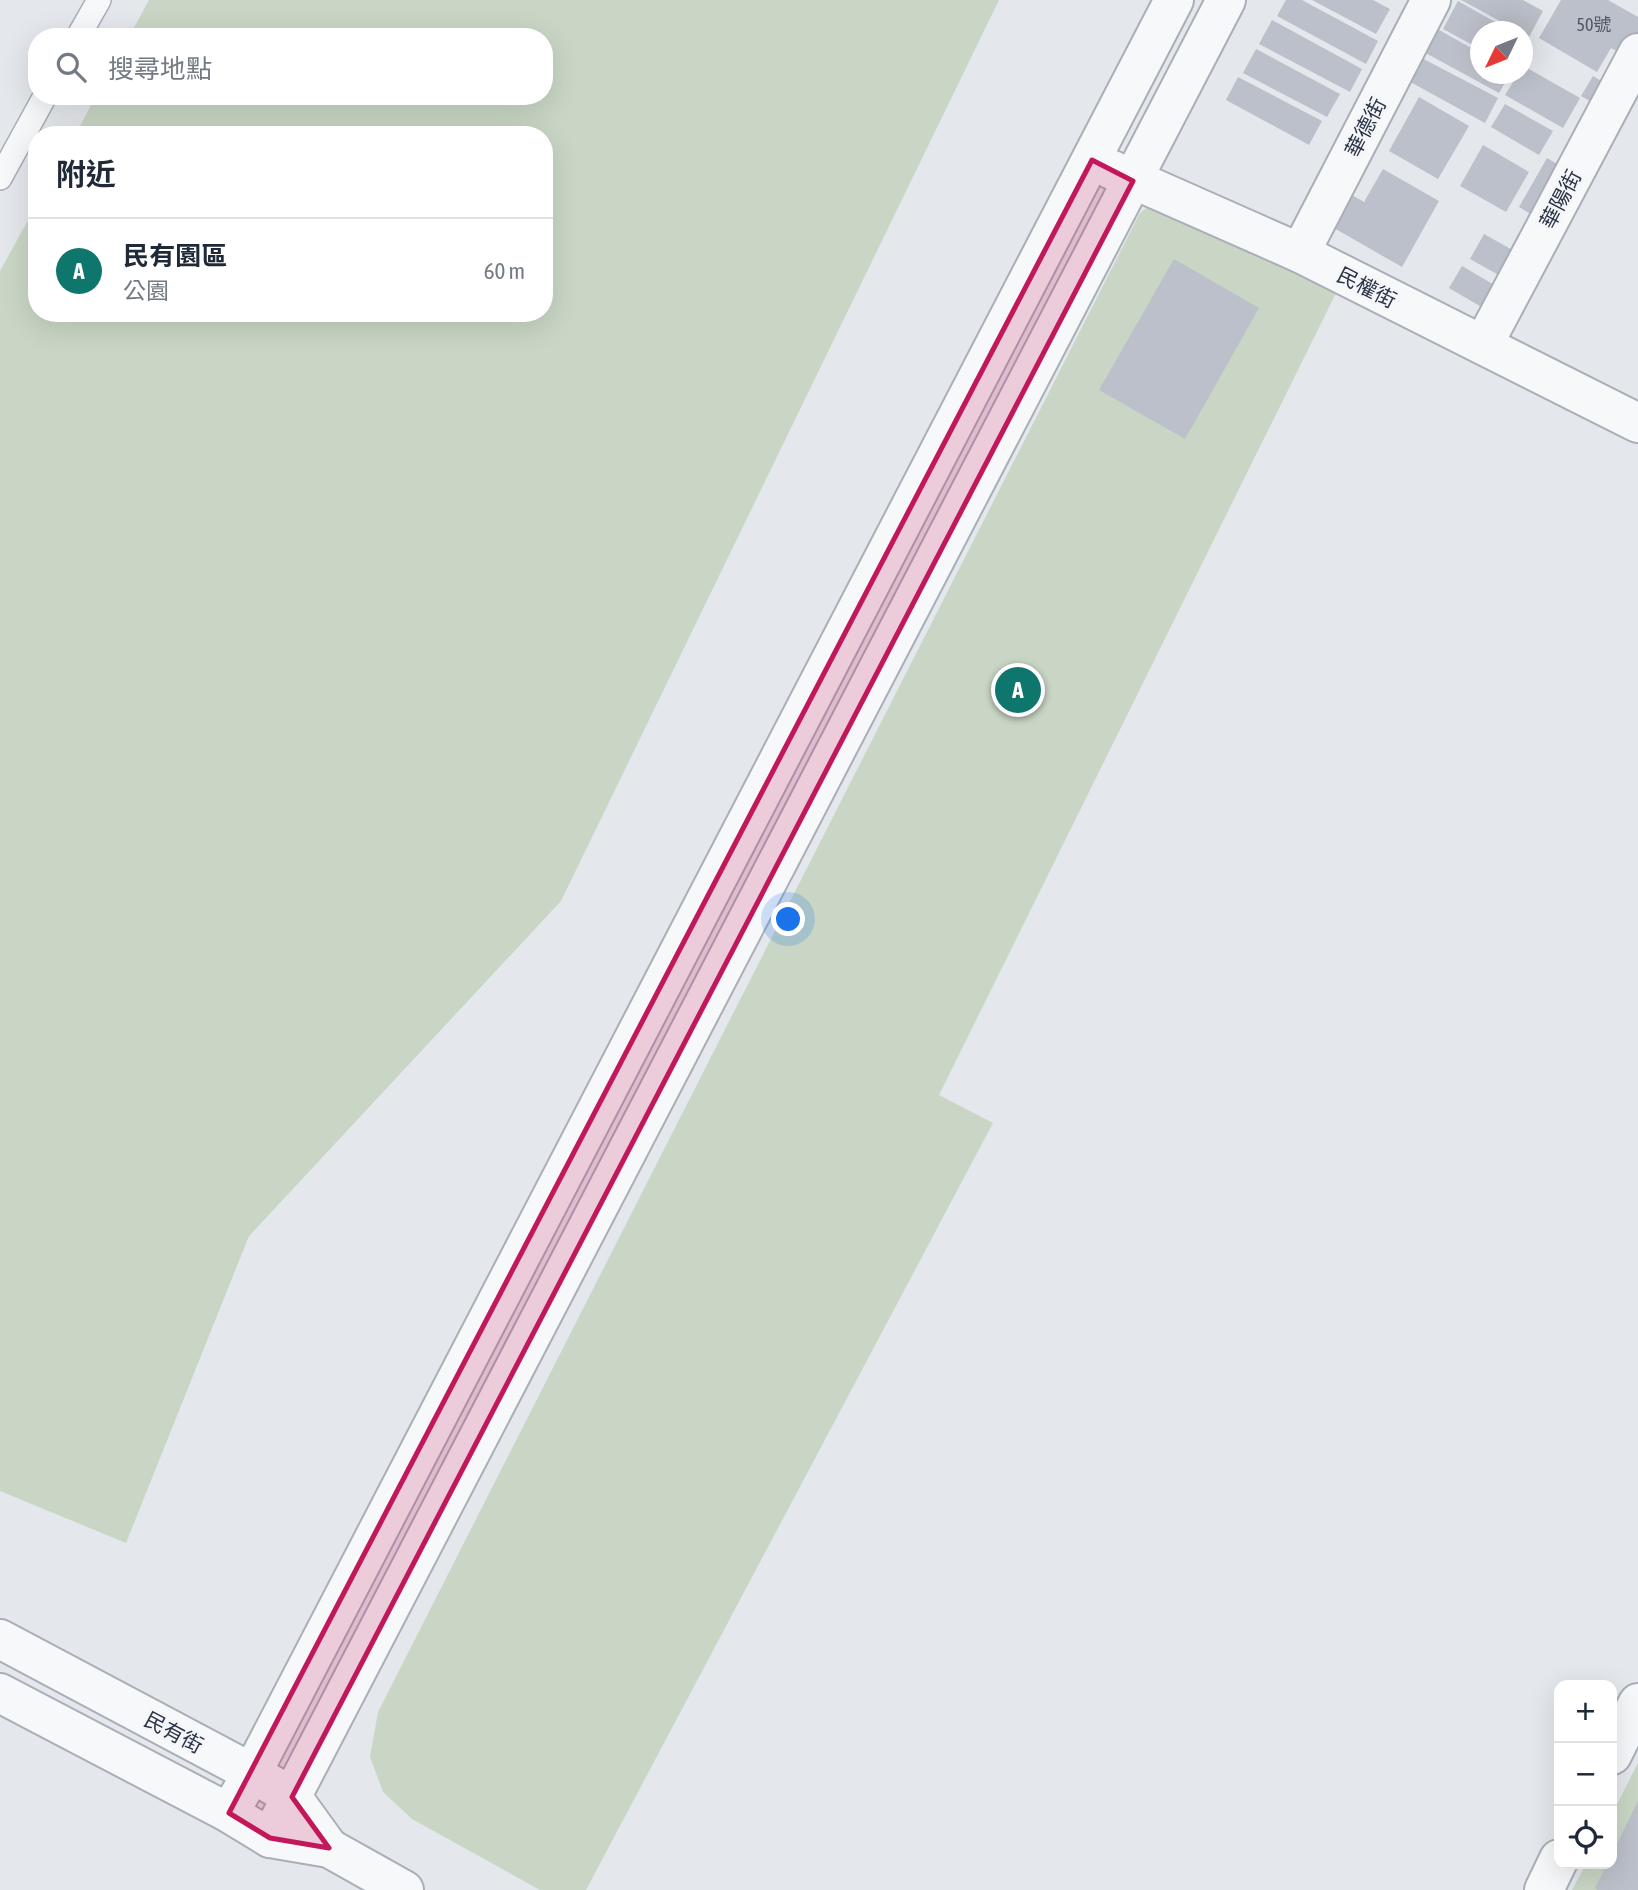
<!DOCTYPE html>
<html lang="zh-TW">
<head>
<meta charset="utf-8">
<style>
	body { margin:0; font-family:"Asap Condensed","Noto Sans TC",sans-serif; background:#f2f2f3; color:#1f2937 }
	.controls { position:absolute; right:21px; bottom:21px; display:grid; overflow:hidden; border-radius:14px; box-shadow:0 7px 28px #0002 }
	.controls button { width:63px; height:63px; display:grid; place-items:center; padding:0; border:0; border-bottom:2px solid #e0e1e3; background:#fff; color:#1f2937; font:35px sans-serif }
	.compass { position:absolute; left:1470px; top:21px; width:63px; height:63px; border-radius:50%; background:#fff; box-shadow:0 7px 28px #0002; rotate:227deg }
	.you { position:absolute; left:789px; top:920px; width:24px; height:24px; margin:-18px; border:5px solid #fff; border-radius:50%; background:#1a73e8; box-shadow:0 0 0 10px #1a73e833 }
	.badge { display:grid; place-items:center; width:46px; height:46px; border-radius:50%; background:#0f766e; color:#fff; font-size:23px; font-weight:700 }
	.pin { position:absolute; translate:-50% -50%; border:4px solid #fff; box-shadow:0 2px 7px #0006 }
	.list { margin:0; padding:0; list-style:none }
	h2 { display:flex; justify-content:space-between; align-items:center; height:91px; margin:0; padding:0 28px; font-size:30px }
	h2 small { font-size:23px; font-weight:400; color:#747a83 }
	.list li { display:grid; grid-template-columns:46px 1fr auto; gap:21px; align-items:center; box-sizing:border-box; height:105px; padding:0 28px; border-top:2px solid #e0e1e3 }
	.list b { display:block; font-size:26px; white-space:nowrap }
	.list p { margin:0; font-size:23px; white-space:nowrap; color:#747a83 }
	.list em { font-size:23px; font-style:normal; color:#747a83 }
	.icon { flex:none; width:38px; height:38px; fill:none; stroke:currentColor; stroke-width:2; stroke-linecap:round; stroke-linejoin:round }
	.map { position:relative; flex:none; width:1638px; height:1890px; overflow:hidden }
	.search { position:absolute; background:#fff; box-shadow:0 7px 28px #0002; left:28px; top:28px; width:525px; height:77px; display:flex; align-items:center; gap:18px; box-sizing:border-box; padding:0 24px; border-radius:28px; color:#747a83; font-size:26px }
	.panel { position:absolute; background:#fff; box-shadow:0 7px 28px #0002; left:28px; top:126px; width:525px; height:196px; border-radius:28px }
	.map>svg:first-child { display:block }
</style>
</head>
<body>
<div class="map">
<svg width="1638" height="1890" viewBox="0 0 1638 1890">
	<rect width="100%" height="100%" fill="#e4e7ec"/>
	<g fill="#c9d6c5">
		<polygon points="149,0 999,0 561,901 249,1236 126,1543 0,1491 0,271 37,204 37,313 544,313 544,135 75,135 96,96 544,96 544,37 129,37"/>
		<polygon points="1153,203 1340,285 939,1095 993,1123 586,1890 540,1890 412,1819 383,1792 370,1757 378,1712 1140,213"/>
		<polygon points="1638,1763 1638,1890 1572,1890 1586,1864 1612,1864 1612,1814"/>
	</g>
	<g fill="#bbc0ca">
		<polygon points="1286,0 1302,0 1378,41 1366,64 1277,16"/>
		<polygon points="1312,0 1373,0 1390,9 1376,34"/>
		<polygon points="1461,0 1523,0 1543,11 1529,37"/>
		<polygon points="1561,0 1608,0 1638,17 1638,38 1627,57 1611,48 1597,72 1539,38"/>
		<polygon points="1458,1 1513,32 1480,32 1480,49 1443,29"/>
		<polygon points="1272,20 1362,69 1350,92 1259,44"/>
		<polygon points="1434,27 1480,53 1480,74 1510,74 1499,93 1422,51"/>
		<polygon points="1256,49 1340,94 1327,117 1243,73"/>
		<polygon points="1418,56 1498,98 1485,123 1405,79"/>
		<polygon points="1522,65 1580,98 1563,128 1505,95 1518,74 1522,74"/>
		<polygon points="1593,76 1610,86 1598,106 1581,96"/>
		<polygon points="1238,77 1322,121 1309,145 1226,100"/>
		<polygon points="1419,97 1469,126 1438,179 1389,151"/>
		<polygon points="1505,104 1553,131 1539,155 1491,127"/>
		<polygon points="1483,145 1529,172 1506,212 1460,186"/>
		<polygon points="1547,158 1584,180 1556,229 1519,207"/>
		<polygon points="1383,169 1439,201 1402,267 1327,224 1345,191 1364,202"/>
		<polygon points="1484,234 1525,257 1511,282 1470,259"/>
		<polygon points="1174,259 1259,308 1185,439 1099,390"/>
		<polygon points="1462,266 1508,293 1495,315 1449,288"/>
		<polygon points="1638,1801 1638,1890 1598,1890 1595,1888 1607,1864 1612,1864 1612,1854"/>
	</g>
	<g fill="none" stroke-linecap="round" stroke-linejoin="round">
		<defs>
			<g id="service">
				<polyline points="78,37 99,0"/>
				<polyline points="0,178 45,96"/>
			</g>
			<g id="minor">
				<polyline points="1110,169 1300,253 1638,423"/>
				<polyline points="1300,253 1431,0"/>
				<polyline points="1483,345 1638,53"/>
				<polyline points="1612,1755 1638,1703"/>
				<polyline points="229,1813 252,1773 1174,0"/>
				<polyline points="270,1838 1226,0"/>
				<polyline points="1544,1890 1559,1859"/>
			</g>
			<g id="tertiary">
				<polyline points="0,1639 252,1773 292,1797 329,1848"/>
				<polyline points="0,1693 229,1813 270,1838 329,1848 404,1890"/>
			</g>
		</defs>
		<use href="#service" stroke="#a9aeb7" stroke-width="26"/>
		<use href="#minor" stroke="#a9aeb7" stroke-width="42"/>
		<use href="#tertiary" stroke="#a9aeb7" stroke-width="42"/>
		<use href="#service" stroke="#f7f8fa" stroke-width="23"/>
		<use href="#minor" stroke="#f7f8fa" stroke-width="38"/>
		<use href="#tertiary" stroke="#f7f8fa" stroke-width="38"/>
	</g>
	<path fill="#c2185b" fill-opacity="0.2" stroke="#c2185b" stroke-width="5" stroke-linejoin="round" d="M1092 160 1133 181 292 1797 329 1848 270 1838 229 1813Z"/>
	<g text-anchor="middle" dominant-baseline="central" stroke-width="6" stroke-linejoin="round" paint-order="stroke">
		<g font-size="18" fill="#4f5766">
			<text x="1594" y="24">50號</text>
		</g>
		<g font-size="21" fill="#2b3445" stroke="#f4f6f9">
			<text transform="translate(1365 127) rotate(-63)">華德街</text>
			<text transform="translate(1560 199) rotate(-62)">華陽街</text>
			<text transform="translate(1367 287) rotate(27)">民權街</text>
			<text transform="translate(174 1732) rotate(28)">民有街</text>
		</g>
	</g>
</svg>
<div class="controls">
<button>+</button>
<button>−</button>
<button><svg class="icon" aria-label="locate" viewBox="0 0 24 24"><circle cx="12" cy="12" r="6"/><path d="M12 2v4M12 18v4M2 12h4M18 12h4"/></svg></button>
</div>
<svg class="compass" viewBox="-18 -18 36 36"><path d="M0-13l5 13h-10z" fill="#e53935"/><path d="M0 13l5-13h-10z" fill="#747a83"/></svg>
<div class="you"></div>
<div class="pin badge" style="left:1018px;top:690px">A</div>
<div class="search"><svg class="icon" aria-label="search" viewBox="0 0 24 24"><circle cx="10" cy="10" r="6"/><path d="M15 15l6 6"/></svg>搜尋地點</div>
<section class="panel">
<h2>附近<small></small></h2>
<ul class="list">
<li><span class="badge">A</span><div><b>民有園區</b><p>公園</p></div><em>60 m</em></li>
</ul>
</section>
</div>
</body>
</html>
